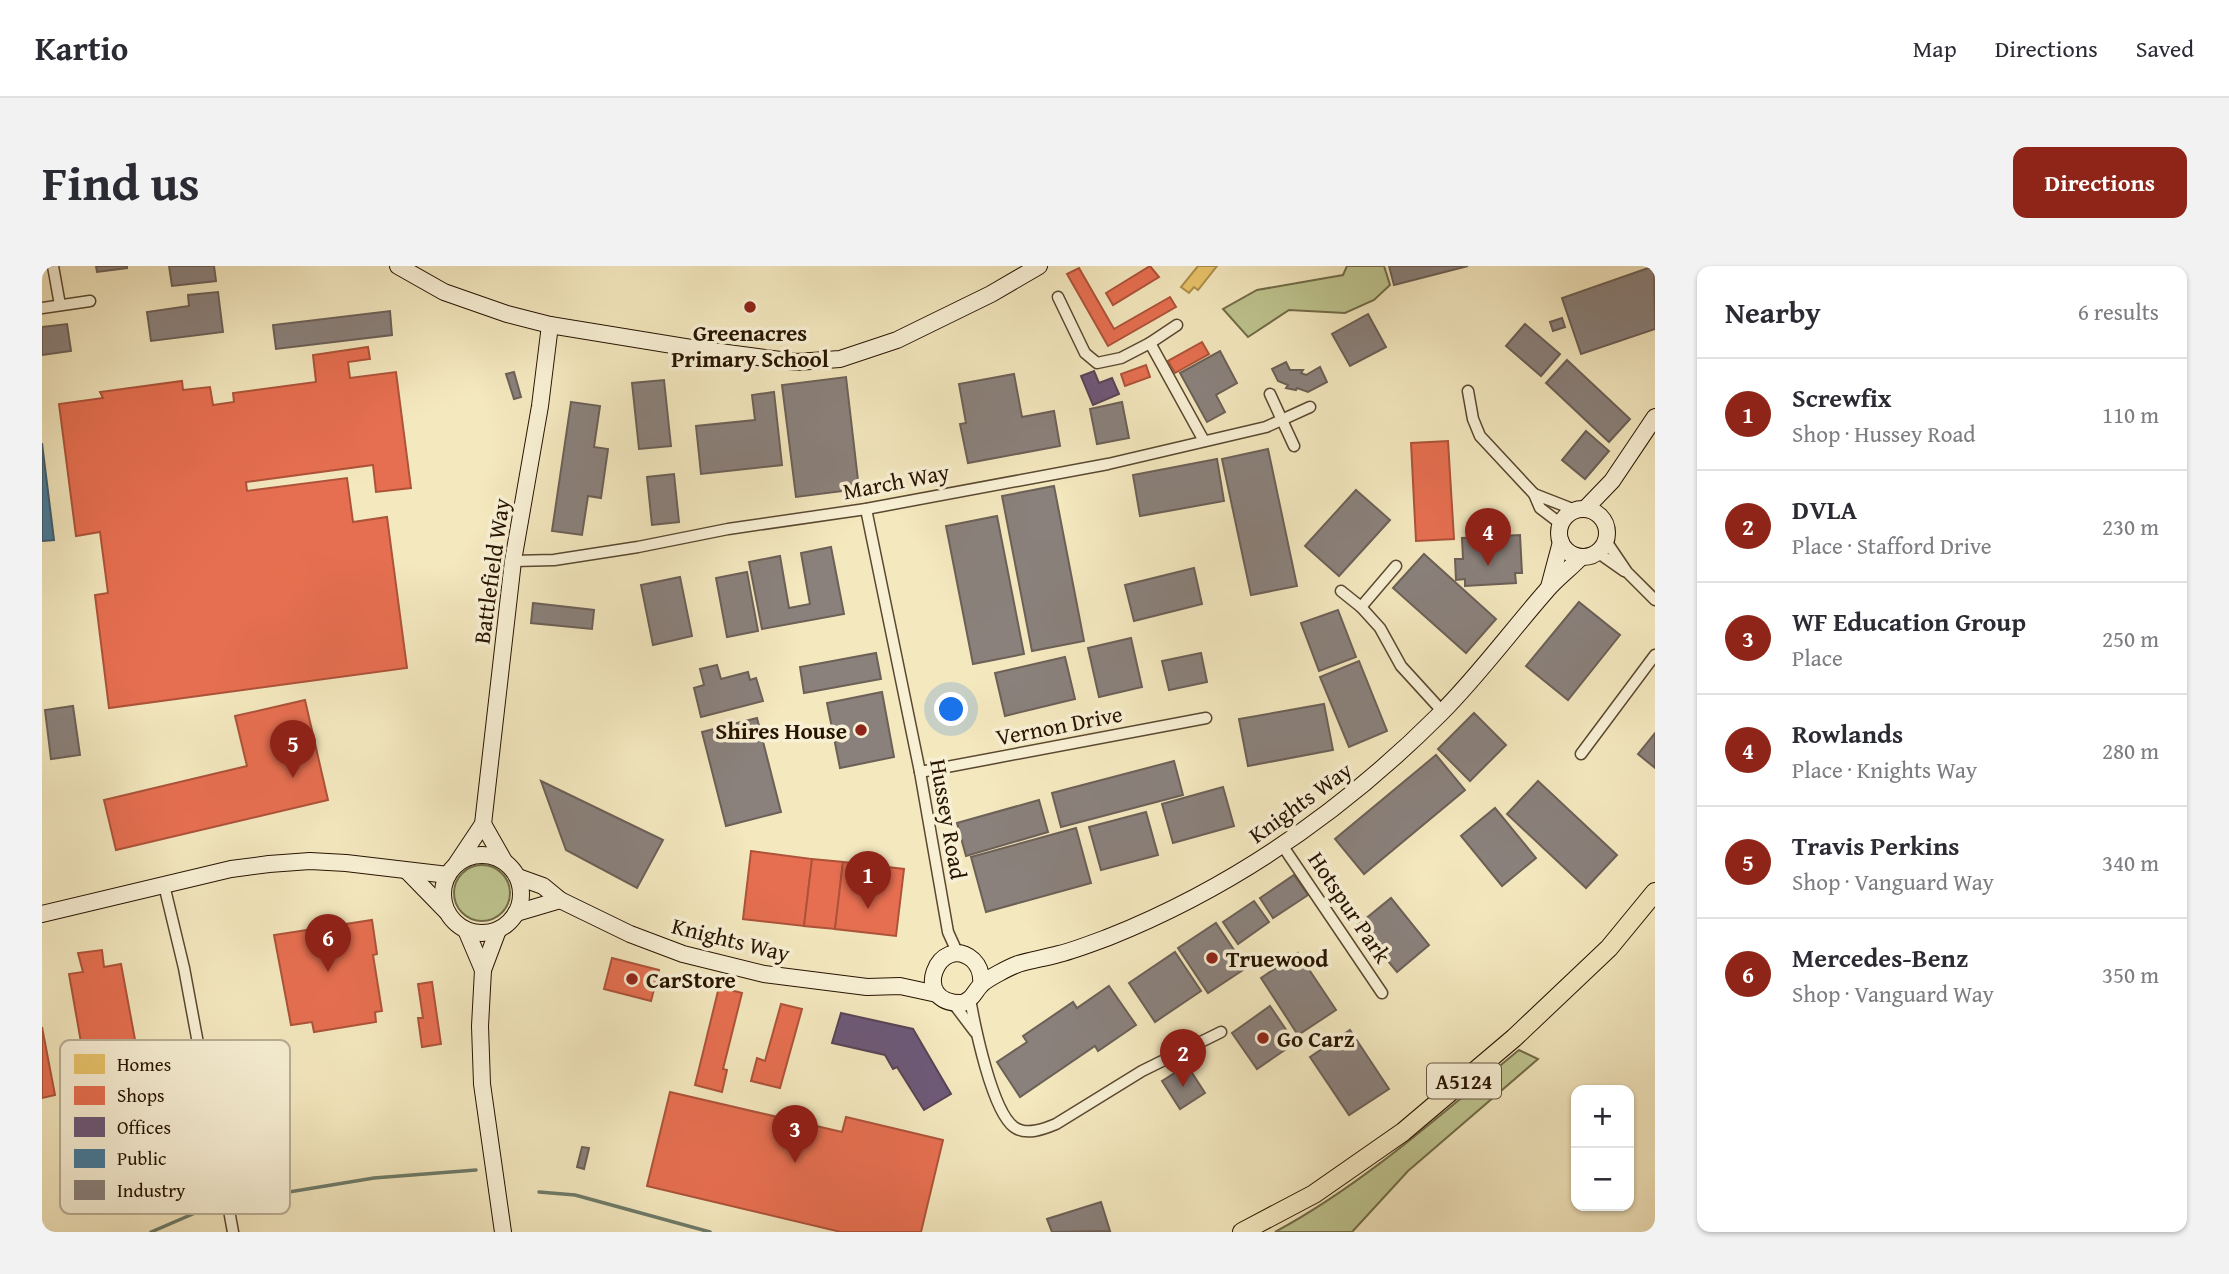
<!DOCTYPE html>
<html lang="en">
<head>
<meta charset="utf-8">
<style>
	body { margin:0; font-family:"Gentium Book Plus",serif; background:#f2f2f3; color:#2b2b33 }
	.controls { position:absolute; right:21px; bottom:21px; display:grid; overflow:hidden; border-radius:14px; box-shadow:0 2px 5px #0004 }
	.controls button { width:63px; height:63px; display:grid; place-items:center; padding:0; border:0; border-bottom:2px solid #e1e1e2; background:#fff; color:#2b2b33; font:35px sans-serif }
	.you { position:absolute; left:910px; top:444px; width:24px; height:24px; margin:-18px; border:5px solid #fff; border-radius:50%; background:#1a73e8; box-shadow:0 0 0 10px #1a73e833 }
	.badge { display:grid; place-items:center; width:46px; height:46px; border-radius:50%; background:#8f2418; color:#fff; font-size:23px; font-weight:700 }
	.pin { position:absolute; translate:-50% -58px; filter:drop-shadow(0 2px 4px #0008) }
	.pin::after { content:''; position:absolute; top:37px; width:24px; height:21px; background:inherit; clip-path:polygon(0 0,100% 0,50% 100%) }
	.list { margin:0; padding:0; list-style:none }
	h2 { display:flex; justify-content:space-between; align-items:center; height:91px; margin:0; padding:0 28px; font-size:30px }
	h2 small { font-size:23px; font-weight:400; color:#7c7c81 }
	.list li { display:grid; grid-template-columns:46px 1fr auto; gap:21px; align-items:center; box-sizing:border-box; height:112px; padding:0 28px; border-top:2px solid #e1e1e2 }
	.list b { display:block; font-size:26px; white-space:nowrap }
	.list p { margin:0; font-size:23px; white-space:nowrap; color:#7c7c81 }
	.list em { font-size:23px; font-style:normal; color:#7c7c81 }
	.map { position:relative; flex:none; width:1613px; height:966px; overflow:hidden; border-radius:14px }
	header { display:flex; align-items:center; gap:42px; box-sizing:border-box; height:98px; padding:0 35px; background:#fff; border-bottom:2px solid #e1e1e2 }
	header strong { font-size:33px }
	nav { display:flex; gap:38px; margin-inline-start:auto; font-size:24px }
	.intro { display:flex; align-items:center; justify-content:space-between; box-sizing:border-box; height:168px; padding:0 42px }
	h1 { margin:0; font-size:49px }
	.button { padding:18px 32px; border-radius:14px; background:#8f2418; color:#fff; font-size:24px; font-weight:700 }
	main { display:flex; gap:42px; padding:0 42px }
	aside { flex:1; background:#fff; border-radius:14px; box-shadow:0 2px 5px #0004 }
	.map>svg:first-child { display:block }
</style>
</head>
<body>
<header>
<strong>Kartio</strong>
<nav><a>Map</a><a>Directions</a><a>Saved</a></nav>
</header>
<div class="intro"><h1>Find us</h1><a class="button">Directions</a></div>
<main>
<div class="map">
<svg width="1613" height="966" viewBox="0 0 1613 966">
	<rect width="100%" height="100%" fill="#f4e8bf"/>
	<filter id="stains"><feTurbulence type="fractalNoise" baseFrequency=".00286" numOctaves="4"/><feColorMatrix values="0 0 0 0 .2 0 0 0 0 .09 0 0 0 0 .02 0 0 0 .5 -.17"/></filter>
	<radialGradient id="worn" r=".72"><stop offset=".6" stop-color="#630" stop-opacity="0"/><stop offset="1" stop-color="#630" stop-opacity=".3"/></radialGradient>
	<g fill="#bec590" stroke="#726c48" stroke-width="2">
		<polygon points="1305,0 1342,0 1348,19 1332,34 1303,47 1247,44 1206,71 1181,43 1215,24 1301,9"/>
		<circle cx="440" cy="627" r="28"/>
		<path d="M1477 784 1496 793 1366 905 1310 966H1233C1322 918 1399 848 1477 784Z"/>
	</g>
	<polygon fill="#e9c46a" stroke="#af8f4a" stroke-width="2" points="1156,0 1175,0 1156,24 1152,21 1147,27 1139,21"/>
	<g fill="#e76f51" stroke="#ad5339" stroke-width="2">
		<polygon points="1108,0 1117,11 1071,39 1064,27"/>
		<polygon points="1037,2 1072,63 1128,31 1134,41 1066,80 1025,8"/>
		<polygon points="1160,76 1167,88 1133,107 1126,95"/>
		<polygon points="326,81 328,93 306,96 308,112 354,106 369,222 334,226 331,199 204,216 205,225 305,212 311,256 345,251 365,402 67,442 53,329 66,327 58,266 34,270 17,138 61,132 58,126 140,115 141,124 168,121 171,139 192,136 191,127 274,116 271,89"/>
		<polygon points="1104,99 1108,111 1083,120 1079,108"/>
		<polygon points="1406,175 1412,273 1374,275 1369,177"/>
		<polygon points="263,434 286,534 74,584 62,534 205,500 193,450"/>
		<polygon points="709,585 770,593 762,660 701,653"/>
		<polygon points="770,593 801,596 793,663 762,660"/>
		<polygon points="801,596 862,603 854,670 793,663"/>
		<polygon points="330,654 335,688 331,689 340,745 333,746 334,756 272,766 270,756 249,759 232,669"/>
		<polygon points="60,684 62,701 79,698 114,887 95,890 99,904 76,908 73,894 60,896 27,708 41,706 36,687"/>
		<polygon points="570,692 617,704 609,735 562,723"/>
		<polygon points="390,716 399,778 380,781 376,752 381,752 376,718"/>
		<polygon points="677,721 700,727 681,803 685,804 680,826 653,819"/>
		<polygon points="739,738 760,743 738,822 709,815 715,792 723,795"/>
		<polygon points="0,761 13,829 0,832"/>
		<polygon points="628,826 800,866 804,851 901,874 879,966 799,966 605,920"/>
	</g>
	<g fill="#6d597a" stroke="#584456" stroke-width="2">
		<polygon points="1052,105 1057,117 1070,112 1077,128 1051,139 1039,110"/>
		<polygon points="799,747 871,763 909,828 882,844 855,801 851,803 843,789 790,777"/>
	</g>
	<polygon fill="#457b9d" stroke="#3c5c6e" stroke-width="2" points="0,177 12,274 0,275"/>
	<g fill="#8a817c" stroke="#6c6057" stroke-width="2">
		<polygon points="54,0 85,0 85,2 55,6"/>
		<polygon points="127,0 172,0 174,15 130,20"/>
		<polygon points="1347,0 1426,0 1352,19"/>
		<polygon points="1612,0 1613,63 1539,88 1520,32"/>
		<polygon points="176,26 181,66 109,75 105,46 147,40 146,29"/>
		<polygon points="348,45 350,69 234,83 231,59"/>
		<polygon points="1326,48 1344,81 1308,100 1290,68"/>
		<polygon points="1520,52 1523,61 1511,65 1508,56"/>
		<polygon points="25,58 29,85 0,89 0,61"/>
		<polygon points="1483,58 1518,88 1499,110 1464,80"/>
		<polygon points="1178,85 1195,117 1174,129 1183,146 1165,156 1138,107"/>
		<polygon points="1525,94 1588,153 1567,176 1504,117"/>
		<polygon points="1244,96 1248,104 1261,104 1259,107 1264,109 1278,101 1285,116 1266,126 1255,122 1254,124 1244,122 1246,119 1236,115 1230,103"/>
		<polygon points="472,106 479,131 472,133 464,108"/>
		<polygon points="972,108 980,151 1012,145 1018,180 926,197 918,158 924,157 917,118"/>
		<polygon points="804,111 817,223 754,231 740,119"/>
		<polygon points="622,114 629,180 597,183 590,117"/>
		<polygon points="732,126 740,199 659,208 654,160 713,154 710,129"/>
		<polygon points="529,136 558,140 552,181 566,183 559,232 546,230 540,269 510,265"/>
		<polygon points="1080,136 1087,172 1055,178 1048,143"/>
		<polygon points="1544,165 1567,185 1543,213 1520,194"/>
		<polygon points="1226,183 1255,320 1209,329 1180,193"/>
		<polygon points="1175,193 1182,235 1098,250 1091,209"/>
		<polygon points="632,208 637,256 610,259 605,211"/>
		<polygon points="1012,220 1042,375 990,385 960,230"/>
		<polygon points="1314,224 1348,254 1297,310 1263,280"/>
		<polygon points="955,250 982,388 931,398 904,260"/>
		<polygon points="1478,269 1480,307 1473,307 1474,317 1423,320 1423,313 1414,314 1413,293 1421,293 1420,272"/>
		<polygon points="789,281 802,348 720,363 707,296 738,290 747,342 768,338 759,287"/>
		<polygon points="1382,288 1454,353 1424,387 1351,322"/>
		<polygon points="1152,302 1160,338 1092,355 1083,319"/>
		<polygon points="705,306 716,365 685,371 674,312"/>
		<polygon points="638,311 650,370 611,379 599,319"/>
		<polygon points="1537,336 1578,369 1526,434 1484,400"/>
		<polygon points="491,337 552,344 550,363 489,357"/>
		<polygon points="1296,344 1314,391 1277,405 1259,357"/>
		<polygon points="1089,372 1100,421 1057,431 1046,382"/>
		<polygon points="834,387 839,413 762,427 758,401"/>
		<polygon points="1159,387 1165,416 1127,424 1120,395"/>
		<polygon points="1023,391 1033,433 963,450 953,407"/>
		<polygon points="1317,395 1345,465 1307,481 1278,411"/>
		<polygon points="675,399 679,413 706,406 708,414 714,412 721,435 659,451 652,422 662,419 658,403"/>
		<polygon points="840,426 852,491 798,502 785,437"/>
		<polygon points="1282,438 1291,484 1206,500 1197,453"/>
		<polygon points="31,440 38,489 9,493 3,444"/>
		<polygon points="1432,447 1464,479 1428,515 1396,483"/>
		<polygon points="715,452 739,546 684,560 660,466"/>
		<polygon points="1613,467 1613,502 1596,488"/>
		<polygon points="1394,489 1423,524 1322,608 1293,573"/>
		<polygon points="1132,495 1141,529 1019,561 1010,527"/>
		<polygon points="499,515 621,574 595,622 524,584"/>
		<polygon points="1496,515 1575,589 1544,622 1465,548"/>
		<polygon points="1181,521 1192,560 1131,577 1120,538"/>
		<polygon points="997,534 1006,566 924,590 915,557"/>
		<polygon points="1453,542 1494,592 1460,620 1419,570"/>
		<polygon points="1104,546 1116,589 1059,604 1047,561"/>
		<polygon points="1034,562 1049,617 944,646 929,591"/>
		<polygon points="1252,609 1266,629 1231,652 1218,632"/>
		<polygon points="1349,632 1387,679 1355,706 1316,659"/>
		<polygon points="1212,635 1227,656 1196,678 1181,656"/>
		<polygon points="1174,657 1204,702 1166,727 1136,682"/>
		<polygon points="1133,686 1159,725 1113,756 1087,717"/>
		<polygon points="1256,687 1294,744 1256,769 1219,712"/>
		<polygon points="1067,720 1094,759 1056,785 1053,780 978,831 955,796 985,776 981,770 1031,736 1035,742"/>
		<polygon points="1228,740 1253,777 1215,803 1190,767"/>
		<polygon points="1308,764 1347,823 1307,849 1268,791"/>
		<polygon points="1145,799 1163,827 1138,843 1120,815"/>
		<polygon points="540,881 547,882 542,903 535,901"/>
		<polygon points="1059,936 1068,965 1010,966 1005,953"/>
	</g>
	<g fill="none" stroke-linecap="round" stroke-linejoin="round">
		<g stroke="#6d7b69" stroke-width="3.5">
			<polyline points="497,926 533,929 668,966"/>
			<polyline points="210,932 332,912 434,904"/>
			<polyline points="109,966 160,944"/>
		</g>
		<defs>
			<g id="street">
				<polyline points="11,0 18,39"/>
				<polyline points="1016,31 1043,87 1055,97 1079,92 1108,77 1162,175"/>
				<polyline points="0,42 48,35"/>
				<polyline points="1108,77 1135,59"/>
				<polyline points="1426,125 1431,153 1438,170 1492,228 1498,242 1519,258"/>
				<polyline points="1228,128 1252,180"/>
				<polyline points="1492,228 1533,244"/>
				<polyline points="824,243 878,506 906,666 916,688"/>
				<polyline points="1564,275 1585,306 1613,334"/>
				<polyline points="1555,286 1582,305"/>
				<polyline points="471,295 512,294 596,281 686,263 824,243 1066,198 1224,161 1268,141"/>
				<polyline points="1299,325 1319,341 1338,362 1359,400 1401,446"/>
				<polyline points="1319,341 1354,300"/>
				<polyline points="1539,488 1613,389"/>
				<polyline points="878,506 1164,452"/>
				<polyline points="1240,579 1340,727"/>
				<polyline points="122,619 142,702 191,966"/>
				<path d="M928 733C933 761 950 845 972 861 984 870 1002 863 1014 858L1100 805 1179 766"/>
				<polyline points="911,737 933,766"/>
			</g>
			<g id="secondary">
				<polyline points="356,0 402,26 465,48 508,59 655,83 754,96 798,93 855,74 949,28 997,0"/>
				<polyline points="1543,243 1570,215 1613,151"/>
				<circle cx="1541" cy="267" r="24"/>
				<polyline points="1507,321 1519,276"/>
				<polyline points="441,558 462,595"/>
				<circle cx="440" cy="628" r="39"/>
				<polyline points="415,597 441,558 471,295 498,140 508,59"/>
				<polyline points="365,605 404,645"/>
				<polyline points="476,611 501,620 518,634 588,668 641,688 722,708 825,721 858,720 895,728"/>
				<polyline points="474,647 518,634"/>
				<polyline points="0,648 189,603 227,598 268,595 304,597 406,609"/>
				<polyline points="424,664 441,704"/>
				<polyline points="456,664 441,704 438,760 440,818 461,966"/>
				<path d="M939 719C940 710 938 701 931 694 897 665 866 739 921 737 933 731 931 727 939 719 944 713 968 701 976 698 989 694 1003 692 1017 688 1033 684 1051 677 1067 671 1192 621 1303 543 1398 448 1437 409 1469 365 1505 324 1515 312 1529 302 1539 291"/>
			</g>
			<polyline id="primary" points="1200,966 1272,928 1361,866 1472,772 1567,682 1613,626"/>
		</defs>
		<use href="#street" stroke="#5a4830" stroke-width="13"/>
		<use href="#secondary" stroke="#271301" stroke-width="18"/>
		<use href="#primary" stroke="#271301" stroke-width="20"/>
		<use href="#street" stroke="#f8f0d5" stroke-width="10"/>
		<use href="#secondary" stroke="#f8f0d5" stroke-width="16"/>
		<use href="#primary" stroke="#f4e8bf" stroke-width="18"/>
	</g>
	<g fill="#8f2418" stroke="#f8f0d5" stroke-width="2.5">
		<circle cx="708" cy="41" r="7"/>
		<circle cx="819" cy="464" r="7"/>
		<circle cx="1170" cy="692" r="7"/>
		<circle cx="590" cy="713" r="7"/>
		<circle cx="1221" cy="772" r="7"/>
	</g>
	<g text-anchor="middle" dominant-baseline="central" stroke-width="7" stroke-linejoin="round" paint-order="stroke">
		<rect fill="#f8f0d5" stroke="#665541" stroke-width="2" x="1385" y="797.5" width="74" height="35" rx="5"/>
		<g font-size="21" font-weight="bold" fill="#271301">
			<text x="1422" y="815">A5124</text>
		</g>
		<g font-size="23" font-weight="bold" fill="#271301" stroke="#f8f0d5" text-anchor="start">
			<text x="708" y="66" text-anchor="middle">Greenacres<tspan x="708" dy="26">Primary School</tspan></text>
			<text x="805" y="464" text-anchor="end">Shires House</text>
			<text x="1184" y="692">Truewood</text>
			<text x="604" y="713">CarStore</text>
			<text x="1235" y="772">Go Carz</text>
		</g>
		<g font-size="23" fill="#271301" stroke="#f8f0d5">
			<text transform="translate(854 215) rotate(-11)">March Way</text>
			<text transform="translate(449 305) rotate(-82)">Battlefield Way</text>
			<text transform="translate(1017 459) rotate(-11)">Vernon Drive</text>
			<text transform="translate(1258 536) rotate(-36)">Knights Way</text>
			<text transform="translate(907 553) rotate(80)">Hussey Road</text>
			<text transform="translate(1308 641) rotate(56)">Hotspur Park</text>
			<text transform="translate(689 673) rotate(14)">Knights Way</text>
		</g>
	</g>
	<rect x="18" y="774" width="230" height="174" rx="10" fill="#f8f0d5" stroke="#b9ae95" stroke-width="2"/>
	<rect x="32" y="788" width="31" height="20" fill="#e9c46a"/>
	<rect x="32" y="820" width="31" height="19" fill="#e76f51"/>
	<rect x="32" y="851" width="31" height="20" fill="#6d597a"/>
	<rect x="32" y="883" width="31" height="19" fill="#457b9d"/>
	<rect x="32" y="914" width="31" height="20" fill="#8a817c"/>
	<g font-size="19" fill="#271301">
		<text x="75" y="805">Homes</text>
		<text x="75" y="836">Shops</text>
		<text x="75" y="868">Offices</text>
		<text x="75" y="899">Public</text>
		<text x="75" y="931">Industry</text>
	</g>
	<rect width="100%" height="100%" filter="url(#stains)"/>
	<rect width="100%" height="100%" fill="url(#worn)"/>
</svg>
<div class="controls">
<button>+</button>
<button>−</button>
</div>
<div class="you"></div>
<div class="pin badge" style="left:826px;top:643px">1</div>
<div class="pin badge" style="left:1141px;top:821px">2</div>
<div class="pin badge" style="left:753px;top:897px">3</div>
<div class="pin badge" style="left:1446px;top:300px">4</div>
<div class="pin badge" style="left:251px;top:512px">5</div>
<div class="pin badge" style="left:286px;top:706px">6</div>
</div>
<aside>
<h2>Nearby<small>6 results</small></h2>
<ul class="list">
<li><span class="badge">1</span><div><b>Screwfix</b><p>Shop · Hussey Road</p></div><em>110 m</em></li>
<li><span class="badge">2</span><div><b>DVLA</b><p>Place · Stafford Drive</p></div><em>230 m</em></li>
<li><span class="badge">3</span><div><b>WF Education Group</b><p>Place</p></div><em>250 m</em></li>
<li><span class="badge">4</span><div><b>Rowlands</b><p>Place · Knights Way</p></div><em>280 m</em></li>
<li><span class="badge">5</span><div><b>Travis Perkins</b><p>Shop · Vanguard Way</p></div><em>340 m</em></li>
<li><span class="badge">6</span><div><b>Mercedes-Benz</b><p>Shop · Vanguard Way</p></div><em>350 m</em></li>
</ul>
</aside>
</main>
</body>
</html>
